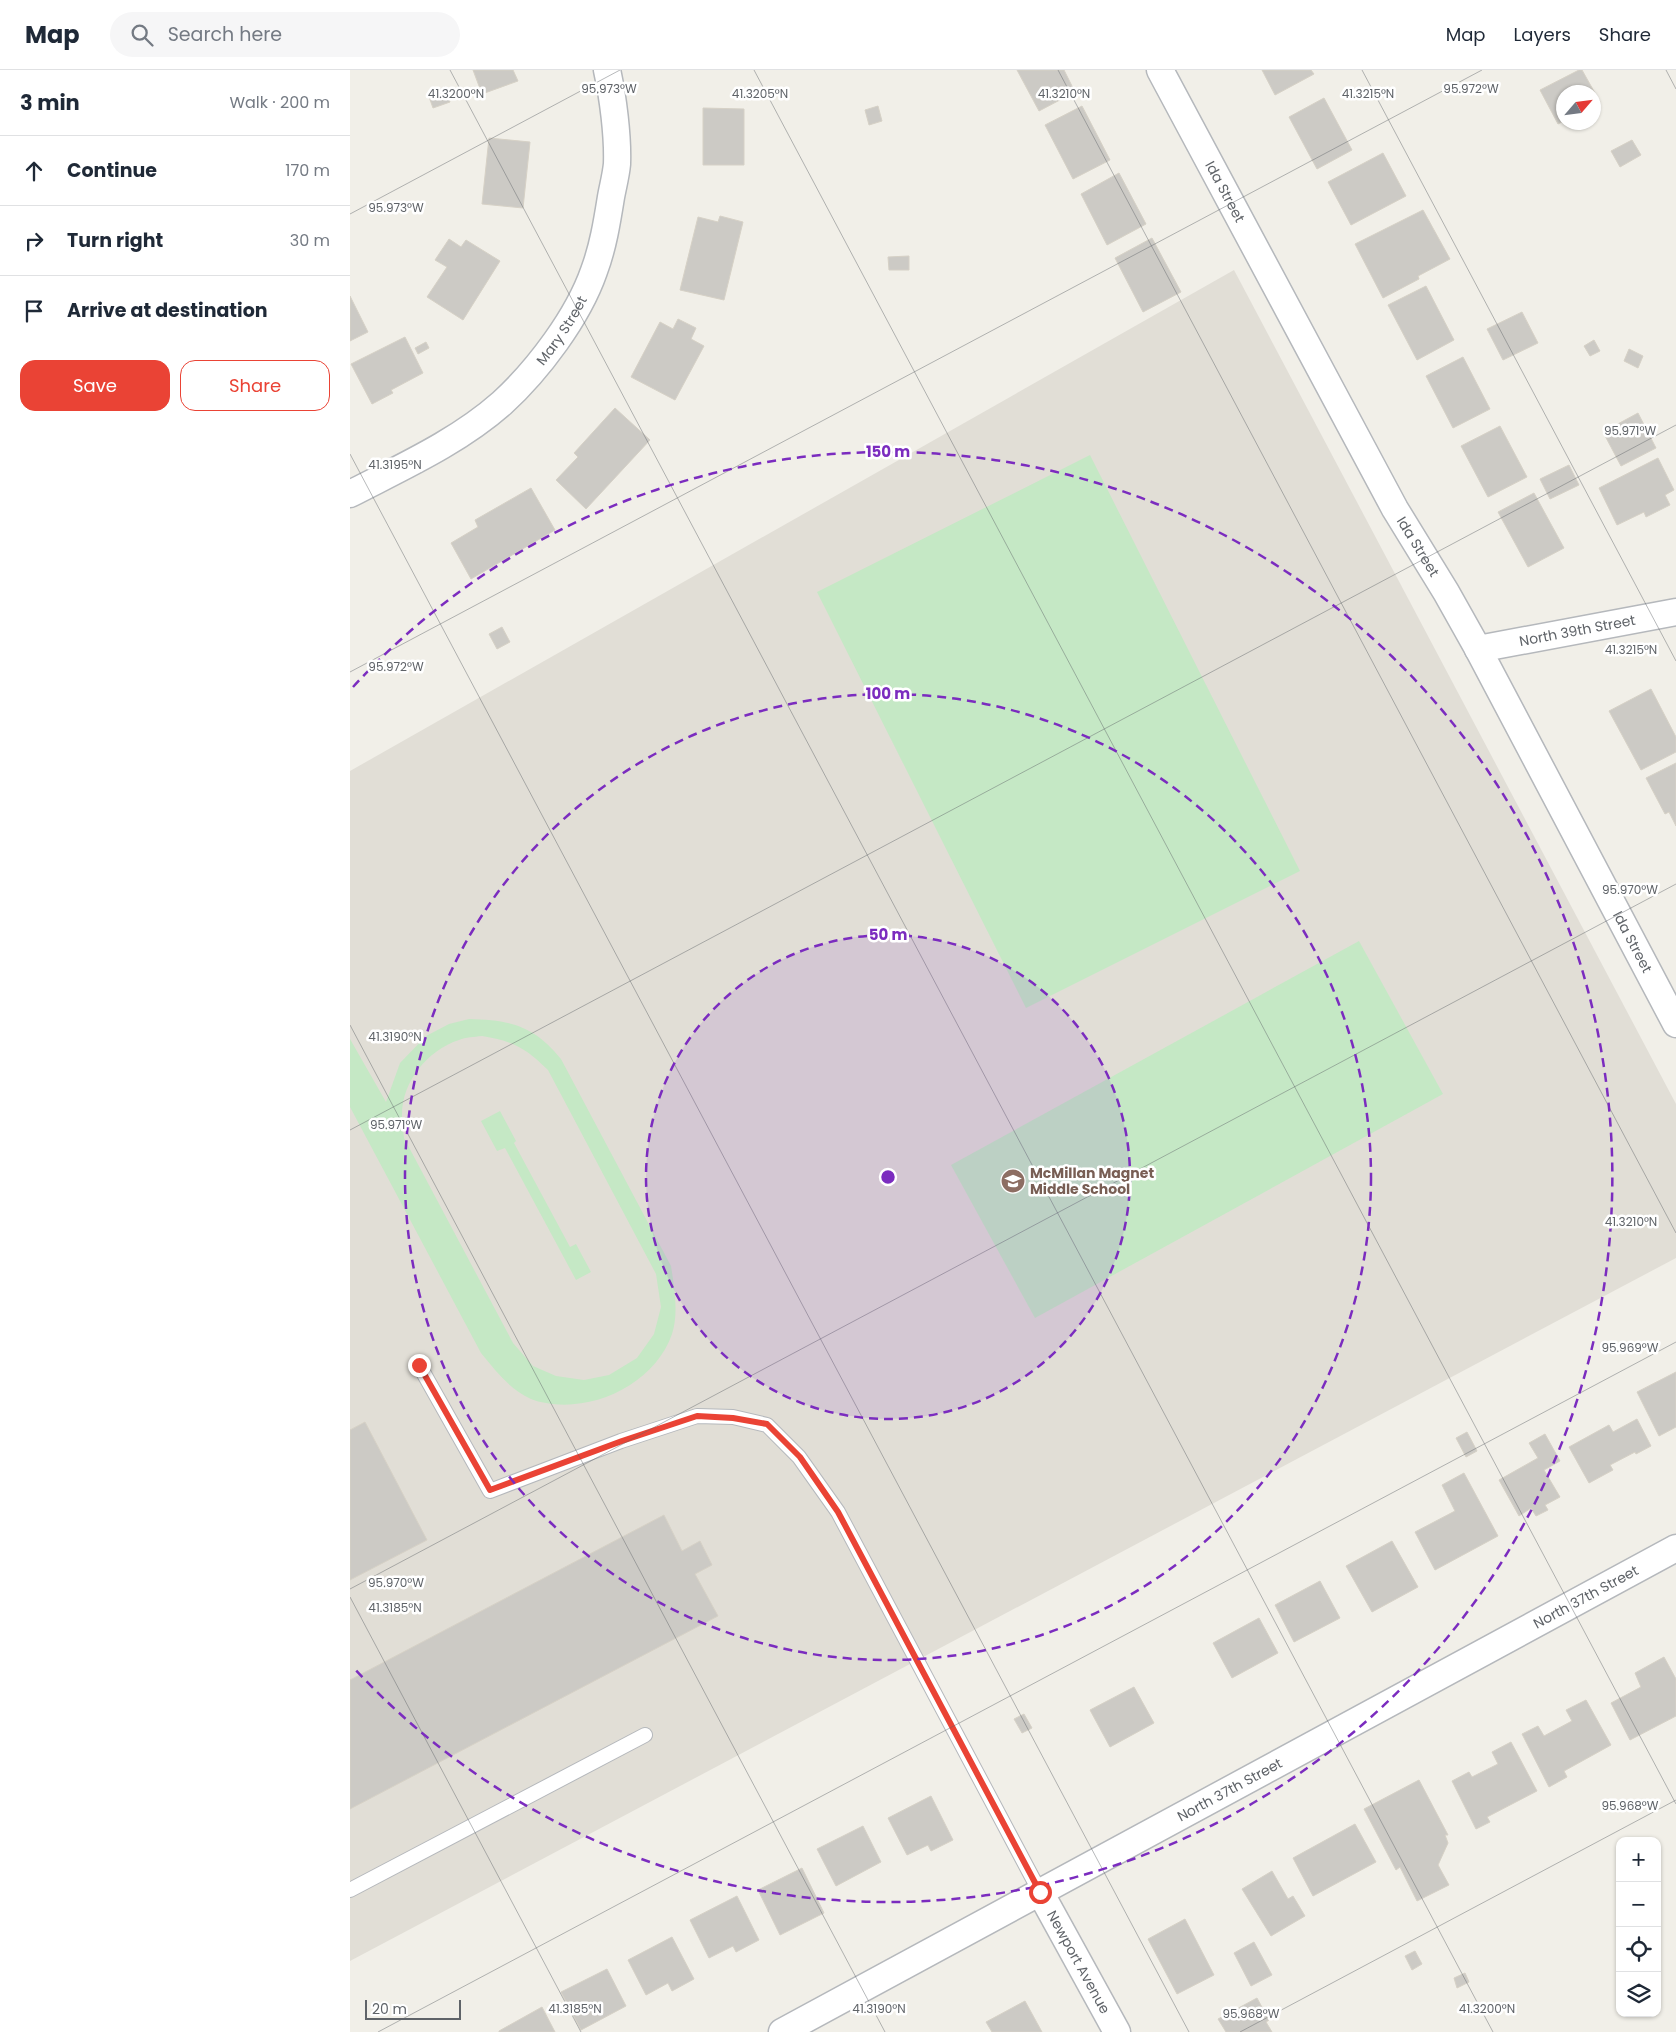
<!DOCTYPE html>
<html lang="en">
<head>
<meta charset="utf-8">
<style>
	body { margin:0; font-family:Poppins,sans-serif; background:#f6f6f7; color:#1f2937 }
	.controls { position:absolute; right:15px; bottom:15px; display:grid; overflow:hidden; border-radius:10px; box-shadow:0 1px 4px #0004 }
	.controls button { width:45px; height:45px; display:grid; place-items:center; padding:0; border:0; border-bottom:1px solid #e0e1e3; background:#fff; color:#1f2937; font:25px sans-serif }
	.compass { position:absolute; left:1206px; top:15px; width:45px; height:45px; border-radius:50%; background:#fff; box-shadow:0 1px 4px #0004; rotate:62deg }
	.scale { position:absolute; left:15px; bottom:12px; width:96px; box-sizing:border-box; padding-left:5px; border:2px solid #5f6368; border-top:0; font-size:14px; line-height:18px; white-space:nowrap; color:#5f6368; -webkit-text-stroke:4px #fff; paint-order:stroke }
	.stop { position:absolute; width:15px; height:15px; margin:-11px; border:4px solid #ea4335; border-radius:50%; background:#fff }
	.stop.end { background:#ea4335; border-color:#fff; box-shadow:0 1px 5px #0008 }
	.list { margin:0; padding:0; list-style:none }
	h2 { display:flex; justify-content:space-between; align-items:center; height:65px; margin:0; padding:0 20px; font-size:21px }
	h2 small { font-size:16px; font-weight:400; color:#747a83 }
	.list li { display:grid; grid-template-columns:32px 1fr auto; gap:15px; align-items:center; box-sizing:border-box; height:70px; padding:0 20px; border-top:1px solid #e0e1e3 }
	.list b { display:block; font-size:19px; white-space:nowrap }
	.list em { font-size:16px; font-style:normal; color:#747a83 }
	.actions { display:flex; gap:10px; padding:15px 20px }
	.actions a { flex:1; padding:11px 0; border:1px solid #ea4335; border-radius:15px; text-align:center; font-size:18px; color:#ea4335 }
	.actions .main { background:#ea4335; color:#fff }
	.icon { flex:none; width:28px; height:28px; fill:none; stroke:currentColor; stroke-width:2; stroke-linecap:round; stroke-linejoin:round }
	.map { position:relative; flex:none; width:1326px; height:1962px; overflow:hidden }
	header { display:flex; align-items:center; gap:30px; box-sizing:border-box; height:70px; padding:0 25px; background:#fff; border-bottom:1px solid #e0e1e3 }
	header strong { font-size:24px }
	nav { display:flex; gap:28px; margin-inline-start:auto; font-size:18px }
	.search { width:350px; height:45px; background:#f6f6f7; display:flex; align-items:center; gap:12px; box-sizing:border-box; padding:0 18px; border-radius:28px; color:#747a83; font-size:19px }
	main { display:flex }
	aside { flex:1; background:#fff }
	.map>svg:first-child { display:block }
</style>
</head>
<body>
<header>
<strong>Map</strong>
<div class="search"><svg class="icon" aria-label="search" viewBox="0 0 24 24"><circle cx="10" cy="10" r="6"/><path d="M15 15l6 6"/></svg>Search here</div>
<nav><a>Map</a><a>Layers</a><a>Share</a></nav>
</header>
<main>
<aside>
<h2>3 min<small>Walk · 200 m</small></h2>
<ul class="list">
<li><svg class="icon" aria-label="ahead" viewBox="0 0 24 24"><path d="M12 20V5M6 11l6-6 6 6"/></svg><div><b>Continue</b></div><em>170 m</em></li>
<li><svg class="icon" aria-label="right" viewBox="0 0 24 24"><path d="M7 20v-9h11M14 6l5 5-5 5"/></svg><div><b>Turn right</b></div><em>30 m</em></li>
<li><svg class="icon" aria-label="arrive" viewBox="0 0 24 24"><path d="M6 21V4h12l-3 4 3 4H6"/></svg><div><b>Arrive at destination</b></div></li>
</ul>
<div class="actions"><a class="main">Save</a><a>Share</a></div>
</aside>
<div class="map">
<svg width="1326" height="1962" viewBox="0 0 1326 1962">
	<rect width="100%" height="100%" fill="#f1efe8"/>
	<polygon fill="#e1ded6" points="884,200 1326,1034 1326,1188 0,1891 0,701"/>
	<g fill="#c5e8c5" fill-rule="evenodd">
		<polygon points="740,385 950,801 676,938 467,522"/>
		<polygon points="1009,871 1093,1024 685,1248 601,1095"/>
		<path d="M119 949C161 950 184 956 211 989L321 1196C324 1216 329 1243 322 1264 305 1313 245 1342 196 1333 191 1332 185 1331 181 1329 159 1319 146 1301 131 1283L0 1037V969L36 1032 50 993 76 966 99 954ZM132 966C163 971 176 978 198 1000L306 1204 311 1237 304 1264 287 1288 259 1305 234 1310 206 1306 183 1296 163 1273 54 1068C53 1060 52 1052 52 1045 52 1011 78 980 109 970 116 967 124 967 132 966Z"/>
		<polygon points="150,1041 166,1071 164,1073 220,1177 226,1174 241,1202 226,1210 155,1078 147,1081 131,1051"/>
	</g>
	<g fill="#cccac5" stroke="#d6d1c6">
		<polygon points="123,0 163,0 168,11 132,24"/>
		<polygon points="667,0 714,0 725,22 689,41"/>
		<polygon points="912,0 961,0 964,4 925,25"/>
		<polygon points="1229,0 1232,0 1250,32 1244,36 1244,22 1214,22 1214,51 1208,54 1190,20"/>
		<polygon points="95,17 100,32 83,38 78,24"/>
		<polygon points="974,28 1002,80 967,99 939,47"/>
		<polygon points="528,36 532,51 519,55 515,40"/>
		<polygon points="732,36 760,90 723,109 695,55"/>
		<polygon points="353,38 394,39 394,95 353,95"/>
		<polygon points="139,68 180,72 173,138 132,134"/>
		<polygon points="1282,70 1291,85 1270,97 1261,81"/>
		<polygon points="1033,83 1056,126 1001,155 978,112"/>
		<polygon points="769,103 796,154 757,175 731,124"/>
		<polygon points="1073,140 1100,189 1068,206 1069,209 1033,228 1005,174"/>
		<polygon points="370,146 393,152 374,230 330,220 348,147 368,152"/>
		<polygon points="802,168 831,222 793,242 765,188"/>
		<polygon points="99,169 111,177 116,170 150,191 113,250 77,227 97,197 85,190"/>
		<polygon points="559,186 559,200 539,200 538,187"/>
		<polygon points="1076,216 1104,270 1067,290 1038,235"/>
		<polygon points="0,226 18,262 0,271"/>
		<polygon points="1172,242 1188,273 1153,290 1137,259"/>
		<polygon points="328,249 346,258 341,269 354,276 325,330 281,307 310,252 323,259"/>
		<polygon points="55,267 73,303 41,320 43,323 22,334 1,294"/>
		<polygon points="1244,270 1250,281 1240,286 1234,276"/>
		<polygon points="76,272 79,278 68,284 65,278"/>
		<polygon points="1279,279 1293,286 1288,298 1274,291"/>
		<polygon points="1113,287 1140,339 1103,358 1076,306"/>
		<polygon points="265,338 300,370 236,439 206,410 228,387 224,383"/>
		<polygon points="1288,343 1306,378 1271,396 1253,362"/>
		<polygon points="1150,356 1177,407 1138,427 1111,376"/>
		<polygon points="1308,388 1324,420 1315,425 1320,435 1296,447 1294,442 1267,455 1249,418"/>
		<polygon points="1219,395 1229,415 1200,429 1190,409"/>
		<polygon points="181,418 205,460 121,509 101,473 128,457 125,450"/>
		<polygon points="1184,423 1214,478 1178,497 1148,442"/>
		<polygon points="152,557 160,572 147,579 139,564"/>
		<polygon points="1301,619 1326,667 1326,682 1291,700 1259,641"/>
		<polygon points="1326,693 1326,756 1319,742 1315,744 1296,708"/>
		<polygon points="1326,1302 1326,1357 1309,1366 1287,1322"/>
		<polygon points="1287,1349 1301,1376 1286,1384 1285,1382 1260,1395 1263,1400 1239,1413 1219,1377 1259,1355 1263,1362"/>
		<polygon points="15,1352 77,1470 0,1510 0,1360"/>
		<polygon points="1117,1362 1127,1381 1116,1387 1106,1368"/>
		<polygon points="1195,1364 1210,1391 1194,1400 1210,1427 1195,1435 1198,1440 1186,1446 1181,1438 1169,1446 1149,1410 1188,1388 1179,1373"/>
		<polygon points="1114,1403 1148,1466 1085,1500 1065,1462 1105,1441 1092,1415"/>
		<polygon points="314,1445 332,1481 350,1471 362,1495 345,1504 368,1546 0,1739 0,1610"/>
		<polygon points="1042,1471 1068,1517 1022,1542 996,1496"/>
		<polygon points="970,1511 990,1548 944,1572 925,1535"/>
		<polygon points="909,1548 928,1583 882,1608 863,1573"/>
		<polygon points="1314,1587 1326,1609 1326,1646 1280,1670 1261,1633 1291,1617 1285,1603"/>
		<polygon points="784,1617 804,1653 760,1677 740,1640"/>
		<polygon points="1236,1630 1261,1675 1214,1701 1217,1707 1199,1717 1172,1664 1188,1656 1194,1666 1222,1651 1216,1640"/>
		<polygon points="674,1644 682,1658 672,1663 664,1649"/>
		<polygon points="1161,1672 1187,1721 1137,1747 1140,1752 1126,1759 1102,1711 1119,1702 1122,1707 1148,1694 1142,1682"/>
		<polygon points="1069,1710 1098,1765 1095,1765 1098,1773 1088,1795 1099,1815 1067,1831 1050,1797 1046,1800 1014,1739"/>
		<polygon points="581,1726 603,1770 581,1781 578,1775 557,1785 538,1748"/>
		<polygon points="1005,1754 1026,1792 963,1826 943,1788"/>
		<polygon points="513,1756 531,1792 486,1816 467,1779"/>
		<polygon points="452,1798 474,1843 430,1865 408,1820"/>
		<polygon points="922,1801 938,1829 943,1826 955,1846 921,1866 892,1819"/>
		<polygon points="387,1826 409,1870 386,1882 383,1876 359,1888 340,1850"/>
		<polygon points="835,1849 864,1905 827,1924 798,1869"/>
		<polygon points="322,1867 344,1909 322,1921 318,1913 296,1925 278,1890"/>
		<polygon points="904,1872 922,1905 901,1916 884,1883"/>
		<polygon points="1065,1881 1072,1894 1062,1900 1055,1886"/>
		<polygon points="257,1899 276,1936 231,1960 211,1922"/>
		<polygon points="1115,1903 1119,1912 1107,1918 1104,1908"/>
		<polygon points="907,1928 919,1950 916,1952 922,1962 876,1962 868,1949"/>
		<polygon points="675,1931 692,1962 642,1962 636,1952"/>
		<polygon points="192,1937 205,1962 149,1962 149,1961"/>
	</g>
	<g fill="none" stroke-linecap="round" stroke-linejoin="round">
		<defs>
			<g id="service">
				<polyline points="69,1295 140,1421 271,1371 347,1346 383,1347 417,1355 449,1387 488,1442 690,1822"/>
				<polyline points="0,1820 295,1665"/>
			</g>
			<g id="minor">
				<path id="s1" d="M810 0 1045 439 1096 522 1128 579 1326 954"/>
				<path id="s2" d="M0 424C52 397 108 372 152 333 188 300 228 247 244 201 253 177 257 152 261 127 263 116 266 105 267 94 268 66 263 27 257 0"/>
				<path id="s3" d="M1128 579 1326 542"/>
				<path id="s4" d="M690 1822 767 1962"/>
				<path id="s5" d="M432 1962 1326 1478"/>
			</g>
		</defs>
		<use href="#service" stroke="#b5b8bc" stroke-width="16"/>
		<use href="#minor" stroke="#b5b8bc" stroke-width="29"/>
		<use href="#service" stroke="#fff" stroke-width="14"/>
		<use href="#minor" stroke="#fff" stroke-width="26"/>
	</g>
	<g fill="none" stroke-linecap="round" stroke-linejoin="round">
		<polyline stroke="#ea4335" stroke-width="6" points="69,1295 140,1420 272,1371 347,1346 383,1348 417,1354 450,1387 488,1442 690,1822"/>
	</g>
	<path fill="none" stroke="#5f6368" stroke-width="1" stroke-opacity="0.45" d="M100 0 1143 1962M404 0 1326 1734M708 0 1326 1163M1012 0 1326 591M1316 0 1326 19M0 144 270 0M0 384 839 1962M0 602 1132 0M0 955 535 1962M0 1060 1326 355M0 1519 1326 814M0 1527 231 1962M28 1962 1326 1272M890 1962 1326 1730"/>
	<circle cx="538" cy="1107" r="242" fill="#7b2cbf" fill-opacity=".12"/>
	<g fill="none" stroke="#7b2cbf" stroke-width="2.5" stroke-dasharray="9 6">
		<circle cx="538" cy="1107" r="242"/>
		<circle cx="538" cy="1107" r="483"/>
		<path d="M3 617A725 725 0 1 1 3 1597"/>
	</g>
	<defs>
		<symbol id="school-disc" viewBox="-11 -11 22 22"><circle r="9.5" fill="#8d6e63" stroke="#fff"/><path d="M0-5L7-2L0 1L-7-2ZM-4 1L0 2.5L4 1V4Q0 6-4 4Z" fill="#fff"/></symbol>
	</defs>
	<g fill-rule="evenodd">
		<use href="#school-disc" x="649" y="1097" width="28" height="28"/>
	</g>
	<g text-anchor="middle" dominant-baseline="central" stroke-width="5" stroke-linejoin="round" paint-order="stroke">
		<g font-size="14" fill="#5f6368" stroke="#fff">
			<text stroke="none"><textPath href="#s1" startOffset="138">Ida Street</textPath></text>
			<text stroke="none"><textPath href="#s2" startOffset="272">Mary Street</textPath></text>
			<text stroke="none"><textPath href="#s1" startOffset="542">Ida Street</textPath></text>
			<text stroke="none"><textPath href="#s3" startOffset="101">North 39th Street</textPath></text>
			<text stroke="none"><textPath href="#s1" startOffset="992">Ida Street</textPath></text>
			<text stroke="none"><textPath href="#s5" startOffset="914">North 37th Street</textPath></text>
			<text stroke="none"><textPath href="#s5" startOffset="509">North 37th Street</textPath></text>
			<text stroke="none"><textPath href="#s4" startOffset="80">Newport Avenue</textPath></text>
		</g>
		<g font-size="14" font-weight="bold" fill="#785e54" stroke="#fff" text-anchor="start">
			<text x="680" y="1103">McMillan Magnet<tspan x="680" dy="16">Middle School</tspan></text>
		</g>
	</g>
	<g font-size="12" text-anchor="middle" fill="#5f6368" stroke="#fff" stroke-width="5" stroke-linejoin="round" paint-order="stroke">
		<text x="259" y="23">95.973°W</text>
		<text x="1121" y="23">95.972°W</text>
		<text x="106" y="28">41.3200°N</text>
		<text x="410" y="28">41.3205°N</text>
		<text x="714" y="28">41.3210°N</text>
		<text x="1018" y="28">41.3215°N</text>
		<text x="46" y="142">95.973°W</text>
		<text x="1280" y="365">95.971°W</text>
		<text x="45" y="399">41.3195°N</text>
		<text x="1281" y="584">41.3215°N</text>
		<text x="46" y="601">95.972°W</text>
		<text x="1280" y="824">95.970°W</text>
		<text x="45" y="971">41.3190°N</text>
		<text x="46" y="1059">95.971°W</text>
		<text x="1281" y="1156">41.3210°N</text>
		<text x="1280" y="1282">95.969°W</text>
		<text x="46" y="1517">95.970°W</text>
		<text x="45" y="1542">41.3185°N</text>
		<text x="1280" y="1740">95.968°W</text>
		<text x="225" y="1943">41.3185°N</text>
		<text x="529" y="1943">41.3190°N</text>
		<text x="1137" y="1943">41.3200°N</text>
		<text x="901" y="1948">95.968°W</text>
	</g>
	<circle cx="538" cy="1107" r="8" fill="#7b2cbf" stroke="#fff" stroke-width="2.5"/>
	<g font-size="15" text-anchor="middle" font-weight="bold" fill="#7b2cbf" stroke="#fff" stroke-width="5" stroke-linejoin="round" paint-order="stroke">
		<text x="538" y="387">150 m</text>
		<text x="538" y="629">100 m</text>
		<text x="538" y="870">50 m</text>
	</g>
</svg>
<div class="controls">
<button>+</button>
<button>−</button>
<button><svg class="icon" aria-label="locate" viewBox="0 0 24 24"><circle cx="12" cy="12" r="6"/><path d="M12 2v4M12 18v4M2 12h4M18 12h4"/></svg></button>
<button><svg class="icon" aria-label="layers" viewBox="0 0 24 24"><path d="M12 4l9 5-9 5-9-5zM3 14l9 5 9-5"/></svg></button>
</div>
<svg class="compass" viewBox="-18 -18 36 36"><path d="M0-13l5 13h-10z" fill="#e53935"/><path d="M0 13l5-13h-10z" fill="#747a83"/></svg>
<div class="scale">20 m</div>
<div class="stop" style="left:690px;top:1822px"></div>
<div class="stop end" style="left:69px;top:1295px"></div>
</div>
</main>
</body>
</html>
